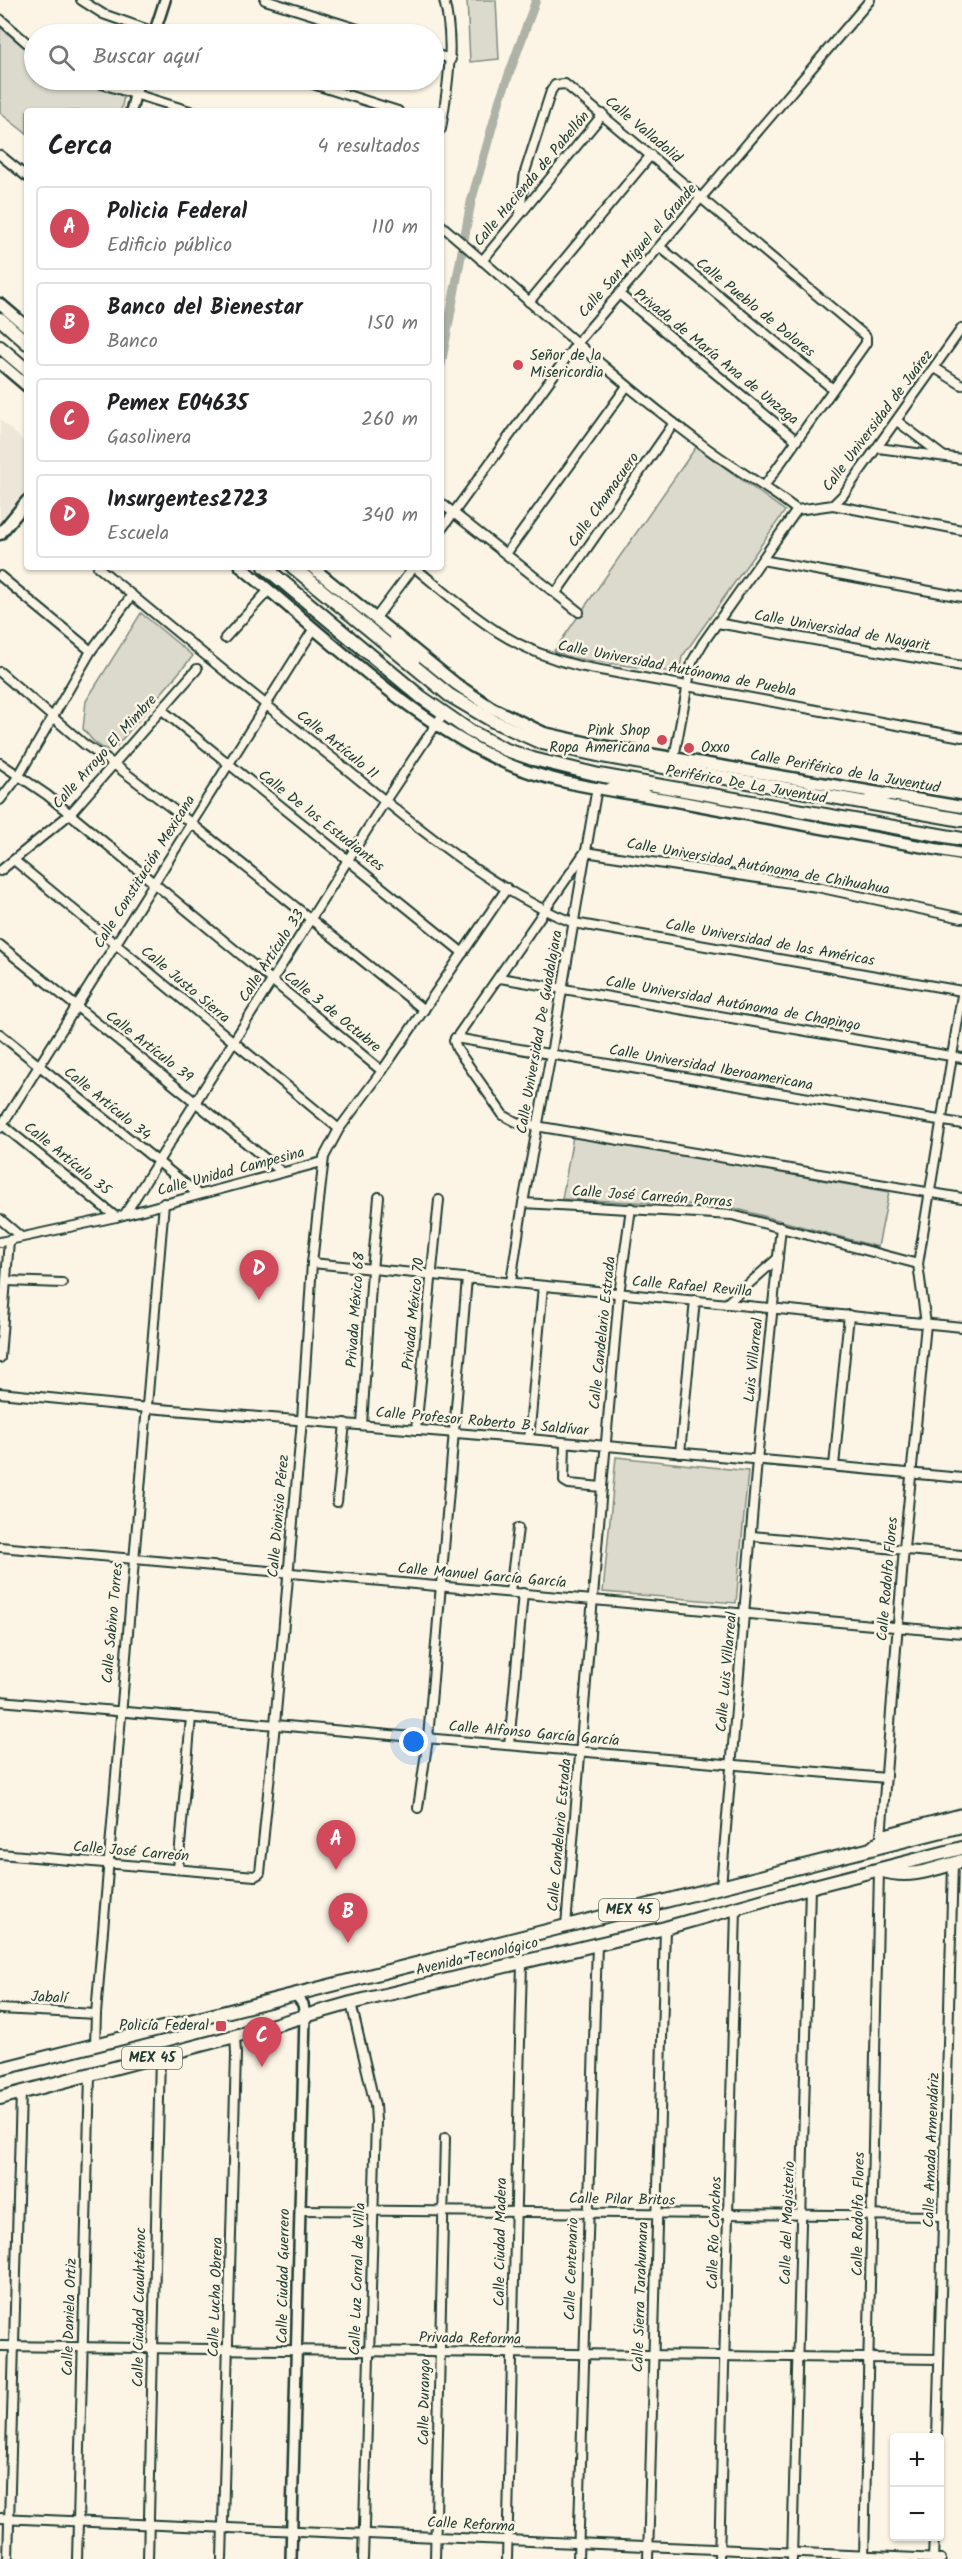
<!DOCTYPE html>
<html lang="es">
<head>
<meta charset="utf-8">
<style>
	body { margin:0; font-family:Kalam,sans-serif; background:#f2f2f2; color:#202124 }
	.controls { position:absolute; right:18px; bottom:18px; display:grid; overflow:hidden; border-radius:6px; box-shadow:0 2px 4px #0004 }
	.controls button { width:54px; height:54px; display:grid; place-items:center; padding:0; border:0; border-bottom:2px solid #e0e0e0; background:#fff; color:#202124; font:30px sans-serif }
	.you { position:absolute; left:414px; top:1742px; width:21px; height:21px; margin:-15px; border:4px solid #fff; border-radius:50%; background:#1a73e8; box-shadow:0 0 0 9px #1a73e833 }
	.badge { display:grid; place-items:center; width:39px; height:39px; border-radius:50%; background:#d1495b; color:#fff; font-size:20px; font-weight:700 }
	.pin { position:absolute; translate:-50% -50px; filter:drop-shadow(0 2px 3px #0008) }
	.pin::after { content:''; position:absolute; top:32px; width:21px; height:18px; background:inherit; clip-path:polygon(0 0,100% 0,50% 100%) }
	.list { margin:0; padding:0; list-style:none }
	h2 { display:flex; justify-content:space-between; align-items:center; height:78px; margin:0; padding:0 24px; font-size:26px }
	h2 small { font-size:20px; font-weight:400; color:#757577 }
	.list li { display:grid; grid-template-columns:39px 1fr auto; gap:18px; align-items:center; box-sizing:border-box; height:84px; margin:0 12px 12px; padding:0 12px; border:2px solid #e0e0e0; border-radius:6px }
	.list b { display:block; font-size:22px; white-space:nowrap }
	.list p { margin:0; font-size:20px; white-space:nowrap; color:#757577 }
	.list em { font-size:20px; font-style:normal; color:#757577 }
	.icon { flex:none; width:33px; height:33px; fill:none; stroke:currentColor; stroke-width:2; stroke-linecap:round; stroke-linejoin:round }
	.map { position:relative; flex:none; width:962px; height:2559px; overflow:hidden }
	.search { position:absolute; background:#fff; box-shadow:0 2px 4px #0004; left:24px; top:24px; width:420px; height:66px; display:flex; align-items:center; gap:15px; box-sizing:border-box; padding:0 21px; border-radius:33px; color:#757577; font-size:22px }
	.panel { position:absolute; background:#fff; box-shadow:0 2px 4px #0004; left:24px; top:108px; width:420px; height:462px; border-radius:6px }
	.map>svg:first-child { display:block }
</style>
</head>
<body>
<div class="map">
<svg width="962" height="2559" viewBox="0 0 962 2559">
	<rect width="100%" height="100%" fill="#fcf5e5"/>
	<filter id="ink" filterUnits="userSpaceOnUse"><feTurbulence type="fractalNoise" baseFrequency=".0167" numOctaves="2"/><feDisplacementMap in="SourceGraphic" scale="12" xChannelSelector="R" yChannelSelector="G"/><feConvolveMatrix kernelMatrix="1 2 1 2 8 2 1 2 1" color-interpolation-filters="sRGB"/></filter>
	<g filter="url(#ink)">
		<polygon fill="#ece7d8" points="0,420 27,444 27,494 0,527"/>
		<g fill="#dcdacc" stroke="#7e8c80" stroke-width="1.5">
			<polygon points="467,0 496,0 499,59 470,62"/>
			<polygon points="0,27 34,56 34,80 80,80 124,96 121,111 27,111 27,134 0,113"/>
			<polygon points="696,447 785,511 682,657 679,673 572,658 554,651"/>
			<path d="M141 613 193 656 113 750C99 750 91 739 83 729L86 701Z"/>
			<polygon points="573,1136 889,1192 878,1247 726,1206 562,1199"/>
			<polygon points="616,1457 748,1471 736,1603 603,1592"/>
		</g>
		<g fill="none" stroke-linecap="round" stroke-linejoin="round">
			<polyline stroke="#aeb3a7" stroke-width="9" points="441,365 471,202 500,99 536,0"/>
			<defs>
				<g id="minor">
					<polyline points="81,0 103,14 160,34"/>
					<polyline points="265,0 374,34"/>
					<polyline points="0,19 34,49"/>
					<polyline points="434,54 451,59"/>
					<polyline points="89,80 190,111"/>
					<polyline points="300,80 398,111"/>
					<path d="M441 129C448 86 455 43 444 0"/>
					<polyline points="0,155 27,177"/>
					<polyline points="520,212 525,172 551,91 555,85 565,84 863,334 866,337 866,343 765,485"/>
					<path d="M441 225C527 298 609 375 700 443 731 467 766 486 797 510"/>
					<polyline points="660,247 833,389"/>
					<polyline points="482,261 603,114"/>
					<polyline points="619,294 796,440"/>
					<polyline points="529,302 651,155"/>
					<polyline points="935,368 962,385"/>
					<polyline points="897,421 943,456"/>
					<polyline points="878,448 962,459"/>
					<polyline points="441,503 579,612"/>
					<polyline points="833,505 962,530"/>
					<polyline points="441,530 577,343 870,0"/>
					<polyline points="506,554 627,386"/>
					<polyline points="762,560 962,597"/>
					<path d="M98 567C180 635 262 702 345 768 415 825 489 889 574 923L962 991"/>
					<path d="M414 567C469 612 507 649 579 666L962 737"/>
					<polyline points="0,576 91,651"/>
					<polyline points="556,593 674,423"/>
					<polyline points="375,619 414,567"/>
					<polyline points="717,623 962,666"/>
					<polyline points="225,638 269,590"/>
					<polyline points="0,672 84,744 115,765 191,823 424,1010"/>
					<polyline points="162,710 463,953"/>
					<polyline points="674,758 692,662 703,643 797,510 833,505 843,495 962,328"/>
					<polyline points="0,763 47,795 382,1071"/>
					<polyline points="0,800 18,777 91,651 132,595"/>
					<polyline points="15,861 339,1129"/>
					<polyline points="0,871 70,814 197,669"/>
					<polyline points="962,918 817,887 585,852 454,1041 457,1049 503,1115 518,1123 962,1198"/>
					<polyline points="0,945 282,1172"/>
					<polyline points="500,978 962,1058"/>
					<polyline points="0,1034 198,1194"/>
					<polyline points="455,1038 962,1124"/>
					<polyline points="0,1123 116,1217"/>
					<polyline points="0,1128 313,630"/>
					<polyline points="523,1203 732,1215 918,1264"/>
					<polyline points="125,1214 385,801 443,714"/>
					<polyline points="0,1219 21,1237"/>
					<polyline points="0,1242 116,1217 322,1162"/>
					<polyline points="312,1263 962,1327"/>
					<polyline points="7,1281 62,1283"/>
					<polyline points="511,1282 523,1203 551,1054 597,787"/>
					<polyline points="726,1304 778,1258"/>
					<polyline points="0,1358 9,1240"/>
					<polyline points="0,1393 148,1408 529,1439 962,1478"/>
					<polyline points="362,1425 372,1270 379,1197"/>
					<polyline points="416,1430 439,1200"/>
					<polyline points="529,1439 543,1286"/>
					<polyline points="565,1443 564,1481 569,1484 602,1487"/>
					<polyline points="680,1453 695,1300"/>
					<polyline points="834,1466 849,1315"/>
					<polyline points="337,1502 345,1423"/>
					<polyline points="752,1536 962,1555"/>
					<polyline points="0,1547 962,1633"/>
					<polyline points="510,1592 518,1528"/>
					<polyline points="0,1701 886,1778"/>
					<polyline points="509,1745 523,1593"/>
					<polyline points="418,1808 428,1738 467,1278"/>
					<polyline points="881,1837 904,1548 926,1324 918,1264 962,995"/>
					<polyline points="0,1854 255,1876 260,1873 275,1724 302,1420 312,1263 324,1157 339,1129 382,1071 507,888"/>
					<polyline points="178,1869 191,1717"/>
					<polyline points="721,1887 757,1460 781,1227"/>
					<polyline points="566,1926 602,1487 619,1294 631,1208"/>
					<polyline points="351,2003 375,2105 376,2121 363,2559"/>
					<polyline points="0,2009 96,2014"/>
					<polyline points="95,2045 96,2014 164,1203"/>
					<polyline points="301,2210 943,2216"/>
					<polyline points="0,2346 939,2359"/>
					<polyline points="937,2438 953,1864"/>
					<polyline points="0,2518 941,2559"/>
					<polyline points="8,2559 21,2092"/>
					<polyline points="77,2559 90,2075"/>
					<polyline points="148,2559 160,2056"/>
					<polyline points="222,2559 236,2054 235,2036"/>
					<polyline points="435,2559 445,2138"/>
					<polyline points="507,2559 522,1962"/>
					<polyline points="578,2559 597,1944"/>
					<polyline points="648,2559 665,1928"/>
					<polyline points="719,2559 736,1909"/>
					<polyline points="792,2559 810,1887"/>
					<polyline points="864,2559 879,1870"/>
					<polyline points="933,2559 934,2536"/>
				</g>
				<g id="tertiary">
					<polyline points="154,34 165,0"/>
					<polyline points="131,111 139,80"/>
					<polyline points="291,2559 305,2016 303,2004 296,1995"/>
				</g>
				<g id="secondary">
					<polyline points="0,304 27,327"/>
					<polyline points="0,363 27,386"/>
					<polyline points="0,534 27,501"/>
					<path d="M241 567C324 634 401 713 499 760 552 785 614 790 671 800 768 818 865 836 962 854"/>
					<polyline points="312,567 456,684 492,708 544,733 602,746 962,807"/>
				</g>
				<g id="primary">
					<polyline points="872,1848 887,1835 962,1815"/>
					<path d="M881 1870C908 1880 935 1869 962 1861"/>
					<polyline points="0,2069 962,1826"/>
					<polyline points="0,2098 235,2036 351,2003 665,1928 810,1887 962,1848"/>
				</g>
				<g id="trunk">
					<polyline points="0,319 27,343"/>
					<polyline points="0,347 27,370"/>
					<polyline points="265,567 421,697 470,731 504,749 533,759 599,775 962,839"/>
					<polyline points="293,567 449,695 493,721 542,743 602,756 962,820"/>
					<polyline points="396,637 413,661"/>
					<polyline points="611,789 643,787"/>
					<polyline points="867,802 888,794"/>
				</g>
			</defs>
			<use href="#minor" stroke="#1f3d34" stroke-width="12"/>
			<use href="#tertiary" stroke="#1f3d34" stroke-width="14"/>
			<use href="#secondary" stroke="#1f3d34" stroke-width="15"/>
			<use href="#primary" stroke="#1f3d34" stroke-width="16"/>
			<use href="#trunk" stroke="#1f3d34" stroke-width="16"/>
			<use href="#minor" stroke="#fcf5e5" stroke-width="8"/>
			<use href="#tertiary" stroke="#fcf5e5" stroke-width="9"/>
			<use href="#secondary" stroke="#fcf5e5" stroke-width="10"/>
			<use href="#primary" stroke="#fcf5e5" stroke-width="12"/>
			<use href="#trunk" stroke="#fcf5e5" stroke-width="12"/>
		</g>
	</g>
	<g fill="#d1495b" stroke="#fcf5e5" stroke-width="2">
		<circle cx="518" cy="365" r="6"/>
		<circle cx="662" cy="740" r="6"/>
		<circle cx="689" cy="748" r="6"/>
		<rect x="215" y="2020" width="12" height="12" rx="3"/>
	</g>
	<g text-anchor="middle" dominant-baseline="central" stroke-width="5" stroke-linejoin="round" paint-order="stroke">
		<g fill="#fcf5e5" stroke="#617469" stroke-width="1.5">
			<rect x="599" y="1899" width="60" height="22" rx="4.5"/>
			<rect x="122" y="2047" width="60" height="22" rx="4.5"/>
		</g>
		<g font-size="14" font-weight="bold" fill="#1f3d34">
			<text x="629" y="1910">MEX 45</text>
			<text x="152" y="2058">MEX 45</text>
		</g>
		<g font-size="15" fill="#1f3d34" stroke="#fcf5e5">
			<text transform="translate(643 130) rotate(40)">Calle Valladolid</text>
			<text transform="translate(532 179) rotate(-50)">Calle Hacienda de Pabellón</text>
			<text transform="translate(638 251) rotate(-49)">Calle San Miguel el Grande</text>
			<text transform="translate(755 308) rotate(39)">Calle Pueblo de Dolores</text>
			<text transform="translate(716 357) rotate(39)">Privada de María Ana de Unzaga</text>
			<text transform="translate(878 421) rotate(-53)">Calle Universidad de Juárez</text>
			<text transform="translate(604 500) rotate(-55)">Calle Chamacuero</text>
			<text transform="translate(842 631) rotate(10)">Calle Universidad de Nayarit</text>
			<text transform="translate(677 669) rotate(11)">Calle Universidad Autónoma de Puebla</text>
			<text transform="translate(337 745) rotate(39)">Calle Artículo 11</text>
			<text transform="translate(105 752) rotate(-48)">Calle Arroyo El Mimbre</text>
			<text transform="translate(845 772) rotate(10)">Calle Periférico de la Juventud</text>
			<text transform="translate(746 785) rotate(10)">Periférico De La Juventud</text>
			<text transform="translate(321 821) rotate(38)">Calle De los Estudiantes</text>
			<text transform="translate(758 867) rotate(10)">Calle Universidad Autónoma de Chihuahua</text>
			<text transform="translate(145 872) rotate(-58)">Calle Constitución Mexicana</text>
			<text transform="translate(770 943) rotate(10)">Calle Universidad de las Américas</text>
			<text transform="translate(272 956) rotate(-57)">Calle Artículo 33</text>
			<text transform="translate(185 985) rotate(40)">Calle Justo Sierra</text>
			<text transform="translate(733 1004) rotate(10)">Calle Universidad Autónoma de Chapingo</text>
			<text transform="translate(332 1012) rotate(39)">Calle 3 de Octubre</text>
			<text transform="translate(540 1032) rotate(-80)">Calle Universidad De Guadalajara</text>
			<text transform="translate(149 1047) rotate(38)">Calle Artículo 39</text>
			<text transform="translate(711 1068) rotate(10)">Calle Universidad Iberoamericana</text>
			<text transform="translate(107 1104) rotate(39)">Calle Artículo 34</text>
			<text transform="translate(67 1159) rotate(39)">Calle Artículo 35</text>
			<text transform="translate(231 1172) rotate(-15)">Calle Unidad Campesina</text>
			<text transform="translate(652 1197) rotate(4)">Calle José Carreón Porras</text>
			<text transform="translate(692 1287) rotate(5)">Calle Rafael Revilla</text>
			<text transform="translate(356 1310) rotate(-86)">Privada México 68</text>
			<text transform="translate(414 1314) rotate(-84)">Privada México 70</text>
			<text transform="translate(603 1333) rotate(-84)">Calle Candelario Estrada</text>
			<text transform="translate(754 1360) rotate(-84)">Luis Villarreal</text>
			<text transform="translate(482 1422) rotate(5)">Calle Profesor Roberto B. Saldívar</text>
			<text transform="translate(279 1516) rotate(-85)">Calle Dionisio Pérez</text>
			<text transform="translate(482 1576) rotate(5)">Calle Manuel García García</text>
			<text transform="translate(888 1579) rotate(-85)">Calle Rodolfo Flores</text>
			<text transform="translate(113 1623) rotate(-85)">Calle Sabino Torres</text>
			<text transform="translate(727 1672) rotate(-85)">Calle Luis Villarreal</text>
			<text transform="translate(534 1734) rotate(5)">Calle Alfonso García García</text>
			<text transform="translate(560 1835) rotate(-85)">Calle Candelario Estrada</text>
			<text transform="translate(131 1852) rotate(5)">Calle José Carreón</text>
			<text transform="translate(477 1957) rotate(-13)">Avenida Tecnológico</text>
			<text transform="translate(49 1998) rotate(3)">Jabalí</text>
			<text transform="translate(932 2150) rotate(-88)">Calle Amada Armendáriz</text>
			<text transform="translate(622 2200) rotate(1)">Calle Pilar Britos</text>
			<text transform="translate(859 2214) rotate(-89)">Calle Rodolfo Flores</text>
			<text transform="translate(788 2223) rotate(-88)">Calle del Magisterio</text>
			<text transform="translate(715 2233) rotate(-88)">Calle Río Conchos</text>
			<text transform="translate(501 2242) rotate(-89)">Calle Ciudad Madera</text>
			<text transform="translate(572 2269) rotate(-88)">Calle Centenario</text>
			<text transform="translate(284 2276) rotate(-89)">Calle Ciudad Guerrero</text>
			<text transform="translate(358 2279) rotate(-88)">Calle Luz Corral de Villa</text>
			<text transform="translate(216 2297) rotate(-88)">Calle Lucha Obrera</text>
			<text transform="translate(641 2297) rotate(-88)">Calle Sierra Tarahumara</text>
			<text transform="translate(140 2307) rotate(-89)">Calle Ciudad Cuauhtémoc</text>
			<text transform="translate(70 2317) rotate(-88)">Calle Daniela Ortiz</text>
			<text transform="translate(470 2339) rotate(1)">Privada Reforma</text>
			<text transform="translate(425 2402) rotate(-89)">Calle Durango</text>
			<text transform="translate(471 2525) rotate(3)">Calle Reforma</text>
		</g>
		<g font-size="15" fill="#1f3d34" stroke="#fcf5e5" text-anchor="start">
			<text x="530" y="356">Señor de la<tspan x="530" dy="17">Misericordia</tspan></text>
			<text x="650" y="731" text-anchor="end">Pink Shop<tspan x="650" dy="17">Ropa Americana</tspan></text>
			<text x="701" y="748">Oxxo</text>
			<text x="209" y="2026" text-anchor="end">Policía Federal</text>
		</g>
	</g>
</svg>
<div class="controls">
<button>+</button>
<button>−</button>
</div>
<div class="you"></div>
<div class="pin badge" style="left:336px;top:1870px">A</div>
<div class="pin badge" style="left:348px;top:1943px">B</div>
<div class="pin badge" style="left:262px;top:2067px">C</div>
<div class="pin badge" style="left:259px;top:1300px">D</div>
<div class="search"><svg class="icon" aria-label="search" viewBox="0 0 24 24"><circle cx="10" cy="10" r="6"/><path d="M15 15l6 6"/></svg>Buscar aquí</div>
<section class="panel">
<h2>Cerca<small>4 resultados</small></h2>
<ul class="list">
<li><span class="badge">A</span><div><b>Policia Federal</b><p>Edificio público</p></div><em>110 m</em></li>
<li><span class="badge">B</span><div><b>Banco del Bienestar</b><p>Banco</p></div><em>150 m</em></li>
<li><span class="badge">C</span><div><b>Pemex E04635</b><p>Gasolinera</p></div><em>260 m</em></li>
<li><span class="badge">D</span><div><b>Insurgentes2723</b><p>Escuela</p></div><em>340 m</em></li>
</ul>
</section>
</div>
</body>
</html>
